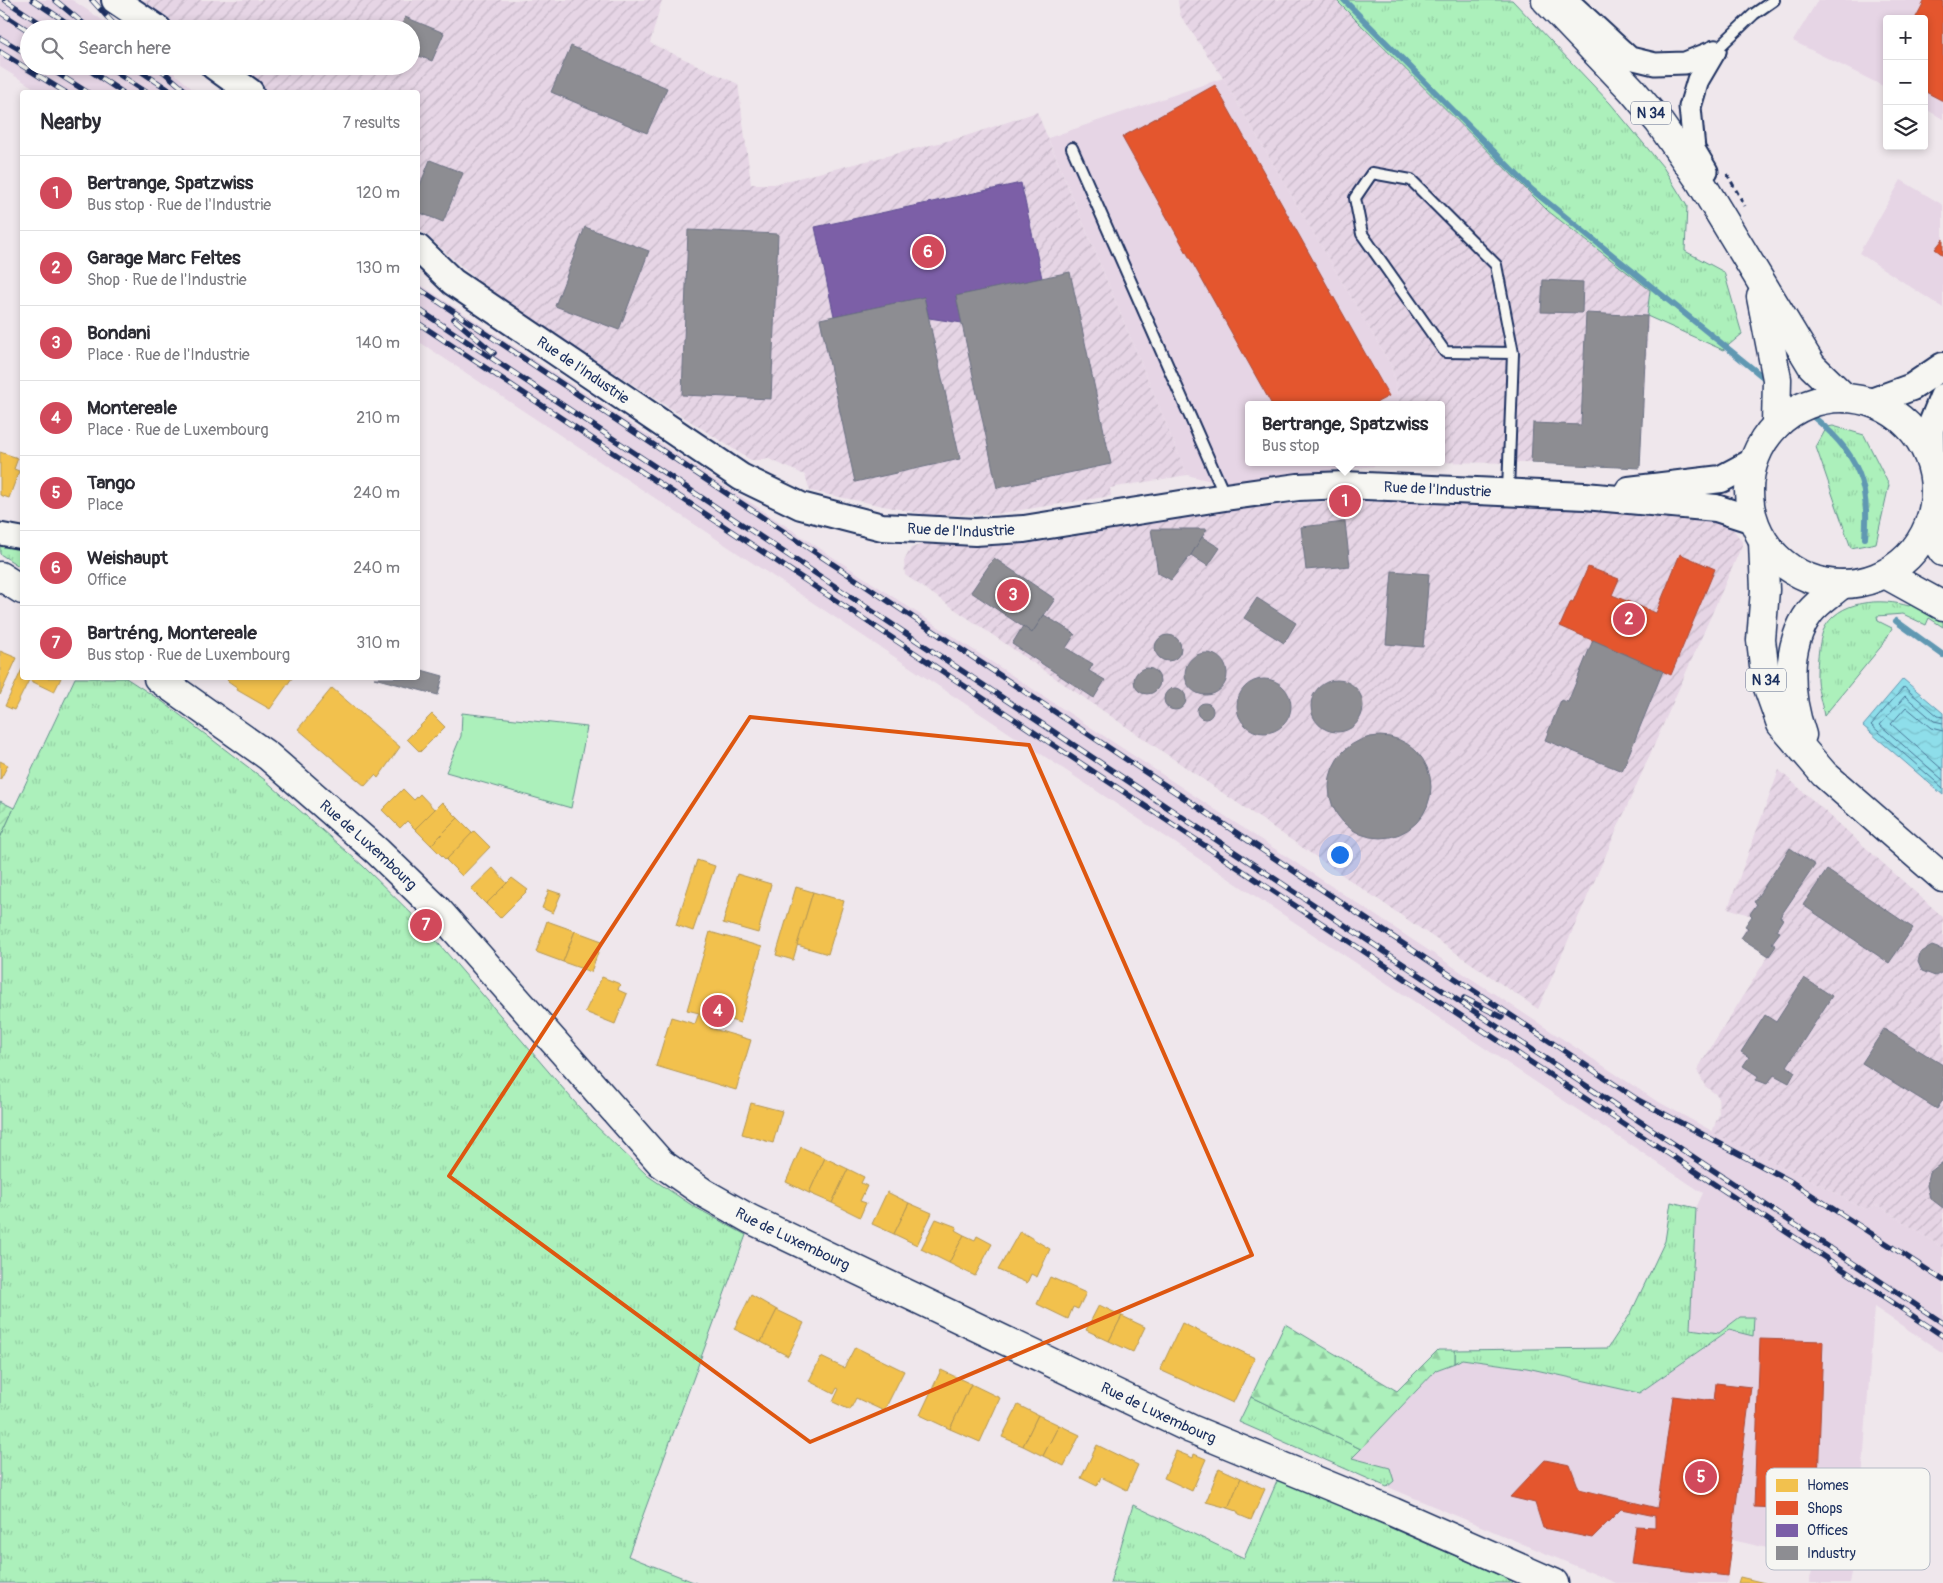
<!DOCTYPE html>
<html lang="en">
<head>
<meta charset="utf-8">
<style>
	body { margin:0; font-family:Pangolin,sans-serif; background:#f2f2f3; color:#2b2b33 }
	.controls { position:absolute; right:15px; top:15px; display:grid; overflow:hidden; border-radius:5px; box-shadow:0 2px 8px #0003 }
	.controls button { width:45px; height:45px; display:grid; place-items:center; padding:0; border:0; border-bottom:1px solid #e1e1e2; background:#fff; color:#2b2b33; font:25px sans-serif }
	.you { position:absolute; left:1339px; top:854px; width:18px; height:18px; margin:-12px; border:4px solid #fff; border-radius:50%; background:#1a73e8; box-shadow:0 0 0 8px #1a73e833 }
	.badge { display:grid; place-items:center; width:32px; height:32px; border-radius:50%; background:#d1495b; color:#fff; font-size:16px; font-weight:700 }
	.pin { position:absolute; translate:-50% -50%; border:2px solid #fff; box-shadow:0 1px 5px #0006 }
	.popup { position:absolute; left:1245px; top:401px; width:200px; height:65px; box-sizing:border-box; display:grid; place-content:center; border-radius:5px; background:#fff; filter:drop-shadow(0 1px 4px #0005); font-size:16px; white-space:nowrap; color:#7c7c81 }
	.popup b { font-size:19px; color:#2b2b33 }
	.popup::after { content:''; position:absolute; left:50%; top:100%; margin-left:-10px; border:10px solid transparent; border-top-color:#fff }
	.list { margin:0; padding:0; list-style:none }
	h2 { display:flex; justify-content:space-between; align-items:center; height:65px; margin:0; padding:0 20px; font-size:21px }
	h2 small { font-size:16px; font-weight:400; color:#7c7c81 }
	.list li { display:grid; grid-template-columns:32px 1fr auto; gap:15px; align-items:center; box-sizing:border-box; height:75px; padding:0 20px; border-top:1px solid #e1e1e2 }
	.list b { display:block; font-size:19px; white-space:nowrap }
	.list p { margin:0; font-size:16px; white-space:nowrap; color:#7c7c81 }
	.list em { font-size:16px; font-style:normal; color:#7c7c81 }
	.icon { flex:none; width:28px; height:28px; fill:none; stroke:currentColor; stroke-width:2; stroke-linecap:round; stroke-linejoin:round }
	.map { position:relative; flex:none; width:1943px; height:1583px; overflow:hidden }
	.search { position:absolute; background:#fff; box-shadow:0 2px 8px #0003; left:20px; top:20px; width:400px; height:55px; display:flex; align-items:center; gap:12px; box-sizing:border-box; padding:0 18px; border-radius:28px; color:#7c7c81; font-size:19px }
	.panel { position:absolute; background:#fff; box-shadow:0 2px 8px #0003; left:20px; top:90px; width:400px; height:590px; border-radius:5px }
	.map>svg:first-child { display:block }
</style>
</head>
<body>
<div class="map">
<svg width="1943" height="1583" viewBox="0 0 1943 1583">
	<defs>
		<pattern id="industrial-furrows" width="10" height="10" patternUnits="userSpaceOnUse" patternTransform="scale(1.25)"><rect width="10" height="10" fill="#e6d5e5"/><path d="M-1 1l2-2M0 10L10 0M9 11l2-2" fill="none" stroke="#c5b7c7"/></pattern>
		<pattern id="grass-tufts" width="24" height="20" patternUnits="userSpaceOnUse" patternTransform="scale(1.25)"><rect width="24" height="20" fill="#acf0bb"/><path d="M3 7l-1-3M5 7V3M7 7l1-3M15 17l-1-3M17 17v-4M19 17l1-3" fill="none" stroke="#93cea3"/></pattern>
		<pattern id="forest-firs" width="22" height="20" patternUnits="userSpaceOnUse" patternTransform="scale(1.25)"><rect width="22" height="20" fill="#acf0bb"/><path d="M5 1l3.5 6h-7zM16 11l3.5 6h-7z" fill="#93cea3"/></pattern>
		<pattern id="garden-furrows" width="10" height="10" patternUnits="userSpaceOnUse" patternTransform="scale(1.25)"><rect width="10" height="10" fill="#acf0bb"/><path d="M-1 1l2-2M0 10L10 0M9 11l2-2" fill="none" stroke="#93cea3"/></pattern>
		<pattern id="water-waves" width="16" height="10" patternUnits="userSpaceOnUse" patternTransform="scale(1.25)"><rect width="16" height="10" fill="#8edeea"/><path d="M0 5q4-4 8 0t8 0" fill="none" stroke="#7abfcb"/></pattern>
	</defs>
	<rect width="100%" height="100%" fill="#efe7ec"/>
	<filter id="ink" filterUnits="userSpaceOnUse"><feTurbulence type="fractalNoise" baseFrequency=".02" numOctaves="2"/><feDisplacementMap in="SourceGraphic" scale="10" xChannelSelector="R" yChannelSelector="G"/><feConvolveMatrix kernelMatrix="1 2 1 2 8 2 1 2 1" color-interpolation-filters="sRGB"/></filter>
	<g filter="url(#ink)">
		<g fill="#e6d5e5">
			<polygon points="0,0 72,0 116,29 29,29 29,66 166,66 196,92 41,92 0,67"/>
			<polygon points="1818,0 1943,0 1943,119 1924,108 1924,19 1887,19 1887,88 1793,41"/>
			<polygon points="1223,78 1392,367 1400,405 1249,405 1249,462 1412,462 1219,483 1187,475 1048,138"/>
			<polygon points="1901,180 1943,205 1943,308 1859,253"/>
			<polygon points="418,283 1655,1100 1712,1131 1819,1184 1863,1209 1878,1205 1943,1248 1943,1353 1874,1307 1858,1539 1850,1583 1809,1583 1815,1559 1732,1540 1727,1583 1616,1583 1388,1487 1394,1481 1352,1458 1436,1370 1455,1363 1461,1359 1527,1368 1639,1393 1730,1330 1740,1317 1719,1333 1690,1330 1696,1208 1703,1193 418,341"/>
		</g>
		<g fill="url(#industrial-furrows)">
			<polygon points="139,0 662,0 650,43 738,84 751,184 774,184 963,137 1037,112 1187,475 1110,488 1111,496 996,514 928,515 810,491 805,475 769,459 752,461 494,295 418,228 418,92 266,92 230,66 411,66 411,29 179,29"/>
			<polygon points="1178,0 1336,0 1548,211 1650,290 1640,468 1531,463 1412,462 1441,462 1441,405 1400,405 1392,367 1223,78 1180,15"/>
			<polygon points="1361,501 1628,511 1720,522 1733,529 1743,543 1538,1009 905,575 904,561 911,548 929,542 1024,541 1218,512 1296,503"/>
			<polygon points="1779,770 1943,917 1943,1248 1878,1205 1863,1209 1819,1184 1712,1132 1719,1114 1718,1096 1705,1086 1697,1070 1768,956 1741,938 1752,916 1728,908"/>
		</g>
		<g fill="url(#grass-tufts)" stroke="#64908c">
			<polygon points="1336,0 1512,0 1610,103 1663,167 1687,206 1685,251 1724,272 1742,334 1723,350 1647,316 1650,290 1548,211"/>
			<polygon points="1833,426 1864,435 1889,485 1876,543 1851,548 1816,447 1827,427"/>
			<polygon points="0,542 22,546 22,568 0,554"/>
			<path d="M1916 600 1943 615V627L1929 618 1926 625 1903 614 1877 616 1878 621 1892 628 1884 643 1824 716C1822 703 1816 687 1817 674 1817 662 1819 642 1823 631 1837 599 1882 598 1909 606Z"/>
			<polygon points="75,678 126,678 163,702 265,780 363,866 421,923 591,1121 648,1176 693,1206 746,1235 628,1556 696,1583 0,1583 0,838"/>
			<polygon points="1671,1202 1696,1208 1690,1329 1719,1333 1740,1317 1754,1317 1753,1336 1729,1330 1639,1393 1527,1368 1462,1359 1455,1363 1455,1350 1608,1348 1631,1313 1665,1241"/>
			<polygon points="1251,1397 1361,1449 1352,1458 1390,1468 1394,1481 1387,1487 1239,1422"/>
			<polygon points="1278,1479 1513,1581 1512,1583 1110,1583 1133,1505 1244,1558"/>
		</g>
		<polygon fill="url(#forest-firs)" stroke="#64908c" points="1285,1324 1397,1391 1438,1350 1455,1350 1455,1363 1436,1370 1361,1449 1251,1397"/>
		<polygon fill="#acf0bb" stroke="#64908c" points="462,713 587,727 571,808 446,772 461,736"/>
		<polygon fill="url(#garden-furrows)" stroke="#64908c" points="0,801 14,808 0,838"/>
		<polygon fill="url(#water-waves)" stroke="#6098b2" points="1903,679 1943,713 1943,795 1863,726"/>
		<g fill="#f2c14e" stroke="#b29553">
			<polygon points="0,452 18,458 14,469 19,471 9,498 0,495"/>
			<polygon points="0,651 17,658 0,695"/>
			<polygon points="22,669 22,678 61,678 54,692 29,680 14,710 5,706"/>
			<polygon points="227,678 292,678 270,709 237,690 238,688 228,681"/>
			<polygon points="332,688 400,747 378,778 375,775 365,786 298,729"/>
			<polygon points="432,714 445,727 420,752 407,739"/>
			<polygon points="0,761 8,765 0,780"/>
			<polygon points="403,789 414,800 420,794 435,810 415,829 407,821 400,828 382,810"/>
			<polygon points="442,802 458,818 431,845 415,829"/>
			<polygon points="458,818 473,833 446,860 431,845"/>
			<polygon points="474,831 490,847 462,876 446,860"/>
			<polygon points="697,860 715,866 693,931 676,925"/>
			<polygon points="493,868 507,883 486,904 471,889"/>
			<polygon points="737,874 771,884 758,933 723,923"/>
			<polygon points="512,878 528,890 500,918 486,904"/>
			<polygon points="796,887 813,892 793,960 776,955"/>
			<polygon points="549,890 561,894 553,913 542,908"/>
			<polygon points="813,892 844,901 828,954 797,945"/>
			<polygon points="547,921 575,931 563,962 536,952"/>
			<polygon points="575,931 602,941 591,972 563,962"/>
			<polygon points="710,932 762,947 740,1023 714,1015 710,1028 751,1040 736,1090 656,1066 671,1017 695,1024 699,1013 687,1010"/>
			<polygon points="602,977 620,984 618,990 627,994 615,1024 585,1012"/>
			<polygon points="751,1103 782,1111 773,1143 742,1134"/>
			<polygon points="801,1147 825,1158 809,1193 786,1182"/>
			<polygon points="825,1158 848,1169 832,1203 809,1193"/>
			<polygon points="848,1169 864,1177 861,1183 867,1186 860,1201 866,1203 860,1217 832,1203"/>
			<polygon points="887,1192 909,1203 894,1234 872,1224"/>
			<polygon points="909,1203 932,1213 917,1245 894,1234"/>
			<polygon points="936,1219 957,1227 955,1230 964,1235 949,1263 921,1249"/>
			<polygon points="1020,1231 1050,1249 1037,1277 1031,1274 1027,1283 998,1270"/>
			<polygon points="964,1235 975,1240 977,1236 992,1244 975,1276 949,1263"/>
			<polygon points="1050,1277 1086,1293 1078,1309 1073,1307 1068,1319 1037,1304"/>
			<polygon points="751,1295 777,1310 761,1342 734,1329"/>
			<polygon points="1099,1305 1122,1316 1109,1341 1086,1330"/>
			<polygon points="777,1310 804,1323 788,1356 761,1342"/>
			<polygon points="1122,1316 1145,1327 1133,1352 1109,1341"/>
			<polygon points="1182,1323 1255,1358 1233,1403 1160,1370"/>
			<polygon points="855,1347 904,1371 884,1411 856,1398 850,1410 833,1402 839,1389 837,1388 834,1394 809,1381 821,1357 844,1368"/>
			<polygon points="941,1370 971,1384 950,1429 920,1415"/>
			<polygon points="971,1384 1000,1398 980,1442 950,1429"/>
			<polygon points="1018,1405 1038,1415 1023,1446 1002,1437"/>
			<polygon points="1038,1415 1059,1425 1043,1456 1023,1446"/>
			<polygon points="1059,1425 1080,1435 1064,1466 1043,1456"/>
			<polygon points="1097,1445 1138,1465 1127,1490 1101,1477 1097,1486 1081,1478"/>
			<polygon points="1176,1451 1193,1458 1194,1454 1206,1459 1192,1491 1164,1478"/>
			<polygon points="1219,1468 1241,1478 1228,1508 1206,1502"/>
			<polygon points="1241,1478 1265,1489 1251,1520 1239,1515 1237,1511 1228,1508"/>
			<polygon points="1740,1577 1765,1583 1738,1583"/>
		</g>
		<g fill="#e4572e" stroke="#a84b3c">
			<polygon points="1925,0 1943,0 1943,101 1924,91 1924,19 1915,19"/>
			<polygon points="1215,85 1389,396 1372,405 1272,405 1122,137"/>
			<polygon points="1943,239 1943,255 1935,249"/>
			<polygon points="1680,554 1715,569 1671,675 1560,626 1571,601 1573,602 1588,567 1619,579 1612,595 1656,613"/>
			<polygon points="1760,1339 1823,1341 1817,1510 1754,1507"/>
			<polygon points="1716,1383 1751,1387 1727,1576 1631,1564 1636,1526 1655,1527 1655,1516 1621,1509 1592,1538 1543,1528 1535,1503 1510,1497 1545,1460 1570,1465 1579,1489 1657,1508 1673,1396 1714,1401"/>
		</g>
		<polygon fill="#7b5ea7" stroke="#5e5091" points="1021,183 1042,278 956,296 962,323 929,318 924,297 834,316 815,227"/>
		<g fill="#8d8d92" stroke="#6b7182">
			<polygon points="405,17 444,33 432,61 411,53 411,29 400,29"/>
			<polygon points="571,46 667,88 647,133 551,92"/>
			<polygon points="430,160 463,173 443,222 418,212 418,190"/>
			<polygon points="585,227 649,251 619,330 555,306"/>
			<polygon points="688,230 778,234 771,399 682,395"/>
			<polygon points="1070,272 1111,464 997,488 956,296"/>
			<polygon points="1543,280 1583,282 1582,313 1541,312"/>
			<polygon points="924,297 960,459 855,482 820,319"/>
			<polygon points="1586,313 1647,316 1640,468 1531,463 1533,423 1581,425"/>
			<polygon points="1345,522 1350,566 1306,570 1301,527"/>
			<polygon points="1151,529 1207,529 1191,555 1171,580 1158,573"/>
			<polygon points="1202,537 1220,548 1208,566 1191,555"/>
			<polygon points="994,558 1055,599 1032,633 971,592"/>
			<polygon points="1392,571 1429,574 1423,647 1386,644"/>
			<polygon points="1257,598 1296,623 1284,643 1244,618"/>
			<polygon points="1044,615 1075,634 1066,648 1093,664 1089,671 1105,680 1094,698 1012,644 1023,626 1032,633"/>
			<circle cx="1168" cy="648" r="13"/>
			<polygon points="1593,640 1663,671 1622,771 1545,740 1561,700 1568,702"/>
			<circle cx="1206" cy="674" r="21"/>
			<circle cx="1147" cy="681" r="13"/>
			<polygon points="418,669 443,676 438,695 374,678 418,678"/>
			<circle cx="1264" cy="706" r="27"/>
			<circle cx="1337" cy="706" r="26"/>
			<circle cx="1175" cy="699" r="11"/>
			<circle cx="1205" cy="711" r="8"/>
			<circle cx="1380" cy="787" r="51"/>
			<polygon points="1790,848 1815,865 1780,917 1783,919 1776,930 1780,932 1772,943 1776,946 1769,956 1741,938 1748,928 1745,926 1752,916 1750,914 1757,904 1754,902"/>
			<polygon points="1827,870 1913,928 1889,963 1803,905"/>
			<polygon points="1932,946 1943,950 1943,972 1935,976 1922,971 1918,962 1920,953"/>
			<polygon points="1804,978 1832,996 1787,1066 1795,1072 1789,1083 1774,1075 1767,1084 1756,1080 1758,1076 1743,1066 1749,1057 1741,1052 1765,1015 1776,1022"/>
			<polygon points="1884,1029 1943,1065 1943,1100 1937,1109 1862,1063"/>
			<polygon points="1943,1162 1943,1208 1930,1198 1927,1185 1930,1172"/>
		</g>
		<g fill="none" stroke-linecap="round" stroke-linejoin="round">
			<g stroke="#497596" stroke-width="1">
				<polyline points="1943,717 1938,716 1904,687 1871,725 1943,788"/>
				<polyline points="1943,723 1934,721 1905,696 1880,725 1943,780"/>
				<polyline points="1943,731 1931,728 1906,707 1891,724 1943,770"/>
			</g>
			<g stroke="#6098b2" stroke-width="6">
				<polyline points="1344,0 1531,189 1768,381"/>
				<path d="M1784 393C1839 437 1873 461 1865 538"/>
				<polyline points="1896,621 1943,655"/>
			</g>
			<defs>
				<g id="service">
					<polyline points="1715,51 1754,14 1774,0"/>
					<polyline points="1072,148 1225,496"/>
					<polyline points="1508,491 1513,353 1496,265 1411,180 1372,173 1355,198 1362,234 1445,352 1513,353"/>
				</g>
				<g id="minor">
					<polyline points="1567,0 1630,58 1655,64 1685,63 1715,51"/>
					<polyline points="1707,171 1694,149 1690,107 1698,80 1715,51"/>
					<polyline points="0,534 22,538"/>
				</g>
				<g id="tertiary">
					<polyline points="115,0 158,29"/>
					<polyline points="214,66 250,92"/>
					<path id="s1" d="M418 248 453 282 741 477 801 506 882 527 975 532 1024 529 1225 497 1298 487 1344 485 1585 496 1716 508 1753 520"/>
					<polyline points="1871,402 1912,387 1943,366"/>
					<polyline points="1931,462 1930,429 1943,397"/>
					<polyline points="1629,490 1721,479 1753,462"/>
				</g>
				<g id="secondary">
					<polyline points="0,576 22,590"/>
					<path id="s2" d="M158 678 268 756 377 851 437 909 661 1163 704 1193 750 1219 1191 1429 1393 1512 1554 1583"/>
				</g>
				<g id="primary">
					<polyline points="1546,0 1632,90 1659,122 1700,181 1812,366 1845,398"/>
					<polyline points="1761,297 1777,379 1776,425"/>
					<circle cx="1842" cy="491" r="93"/>
					<polyline points="1931,520 1937,543 1943,552"/>
					<polyline points="1763,541 1765,590 1761,640 1766,682 1781,724 1824,774 1943,878"/>
					<polyline points="1885,574 1943,606"/>
					<path d="M1802 735C1789 698 1784 647 1810 612 1818 602 1832 593 1842 584"/>
				</g>
			</defs>
			<use href="#service" stroke="#1b2f5e" stroke-width="14"/>
			<use href="#minor" stroke="#1b2f5e" stroke-width="25"/>
			<use href="#tertiary" stroke="#1b2f5e" stroke-width="30"/>
			<use href="#secondary" stroke="#1b2f5e" stroke-width="31"/>
			<use href="#primary" stroke="#1b2f5e" stroke-width="31"/>
			<polyline stroke="#1b2f5e" stroke-width="3" stroke-dasharray="5 4" stroke-linecap="butt" points="1727,174 1745,206"/>
			<use href="#service" stroke="#f6f6f2" stroke-width="10"/>
			<use href="#minor" stroke="#f6f6f2" stroke-width="21"/>
			<use href="#tertiary" stroke="#f6f6f2" stroke-width="26"/>
			<use href="#secondary" stroke="#f6f6f2" stroke-width="28"/>
			<use href="#primary" stroke="#f6f6f2" stroke-width="28"/>
			<defs>
				<g id="rail">
					<polyline points="5,0 49,29"/>
					<polyline points="33,0 76,29"/>
					<polyline points="55,0 90,29"/>
					<polyline points="92,0 118,29"/>
					<polyline points="0,12 29,31"/>
					<polyline points="0,38 29,55"/>
					<polyline points="0,52 65,92"/>
					<polyline points="46,66 87,92"/>
					<polyline points="83,66 122,92"/>
					<polyline points="106,66 146,92"/>
					<polyline points="133,66 172,92"/>
					<polyline points="157,66 187,92"/>
					<polyline points="418,288 1638,1100 1790,1181 1943,1280"/>
					<polyline points="418,309 1943,1323"/>
					<polyline points="454,319 494,353"/>
					<polyline points="418,323 1943,1336"/>
					<polyline points="1464,998 1502,1017"/>
				</g>
			</defs>
			<use href="#rail" stroke="#1b2f5e" stroke-width="5.5"/>
			<use href="#rail" stroke="#f6f6f2" stroke-width="4" stroke-dasharray="11" stroke-linecap="butt"/>
		</g>
	</g>
	<path fill="none" stroke="#de5710" stroke-width="4" stroke-linejoin="round" d="M750 717 1029 745 1252 1255 810 1442 449 1176Z"/>
	<g text-anchor="middle" dominant-baseline="central" stroke-width="5" stroke-linejoin="round" paint-order="stroke">
		<g fill="#f6f6f2" stroke="#5d6b8a" stroke-width="1">
			<rect x="1631" y="101.5" width="40" height="23" rx="4"/>
			<rect x="1746" y="668.5" width="40" height="23" rx="4"/>
		</g>
		<g font-size="14" font-weight="bold" fill="#1b2f5e">
			<text x="1651" y="113">N 34</text>
			<text x="1766" y="680">N 34</text>
		</g>
		<g font-size="15" fill="#1b2f5e" stroke="#f6f6f2">
			<text stroke="none"><textPath href="#s1" startOffset="206">Rue de l'Industrie</textPath></text>
			<text stroke="none"><textPath href="#s1" startOffset="1106">Rue de l'Industrie</textPath></text>
			<text stroke="none"><textPath href="#s1" startOffset="626">Rue de l'Industrie</textPath></text>
			<text stroke="none"><textPath href="#s2" startOffset="269">Rue de Luxembourg</textPath></text>
			<text stroke="none"><textPath href="#s2" startOffset="854">Rue de Luxembourg</textPath></text>
			<text stroke="none"><textPath href="#s2" startOffset="1259">Rue de Luxembourg</textPath></text>
		</g>
	</g>
	<rect x="1766" y="1468" width="164" height="102" rx="8" fill="#f6f6f2" stroke="#b4bac6" stroke-width="1"/>
	<rect x="1776" y="1479" width="22" height="13" fill="#f2c14e"/>
	<rect x="1776" y="1501" width="22" height="14" fill="#e4572e"/>
	<rect x="1776" y="1524" width="22" height="13" fill="#7b5ea7"/>
	<rect x="1776" y="1546" width="22" height="14" fill="#8d8d92"/>
	<g font-size="14" fill="#1b2f5e">
		<text x="1807" y="1490">Homes</text>
		<text x="1807" y="1513">Shops</text>
		<text x="1807" y="1535">Offices</text>
		<text x="1807" y="1558">Industry</text>
	</g>
</svg>
<div class="controls">
<button>+</button>
<button>−</button>
<button><svg class="icon" aria-label="layers" viewBox="0 0 24 24"><path d="M12 4l9 5-9 5-9-5zM3 14l9 5 9-5"/></svg></button>
</div>
<div class="you"></div>
<div class="pin badge" style="left:1345px;top:501px">1</div>
<div class="popup"><b>Bertrange, Spatzwiss</b>Bus stop</div>
<div class="pin badge" style="left:1629px;top:619px">2</div>
<div class="pin badge" style="left:1013px;top:595px">3</div>
<div class="pin badge" style="left:718px;top:1011px">4</div>
<div class="pin badge" style="left:1701px;top:1477px">5</div>
<div class="pin badge" style="left:928px;top:252px">6</div>
<div class="pin badge" style="left:426px;top:925px">7</div>
<div class="search"><svg class="icon" aria-label="search" viewBox="0 0 24 24"><circle cx="10" cy="10" r="6"/><path d="M15 15l6 6"/></svg>Search here</div>
<section class="panel">
<h2>Nearby<small>7 results</small></h2>
<ul class="list">
<li><span class="badge">1</span><div><b>Bertrange, Spatzwiss</b><p>Bus stop · Rue de l'Industrie</p></div><em>120 m</em></li>
<li><span class="badge">2</span><div><b>Garage Marc Feltes</b><p>Shop · Rue de l'Industrie</p></div><em>130 m</em></li>
<li><span class="badge">3</span><div><b>Bondani</b><p>Place · Rue de l'Industrie</p></div><em>140 m</em></li>
<li><span class="badge">4</span><div><b>Montereale</b><p>Place · Rue de Luxembourg</p></div><em>210 m</em></li>
<li><span class="badge">5</span><div><b>Tango</b><p>Place</p></div><em>240 m</em></li>
<li><span class="badge">6</span><div><b>Weishaupt</b><p>Office</p></div><em>240 m</em></li>
<li><span class="badge">7</span><div><b>Bartréng, Montereale</b><p>Bus stop · Rue de Luxembourg</p></div><em>310 m</em></li>
</ul>
</section>
</div>
</body>
</html>
